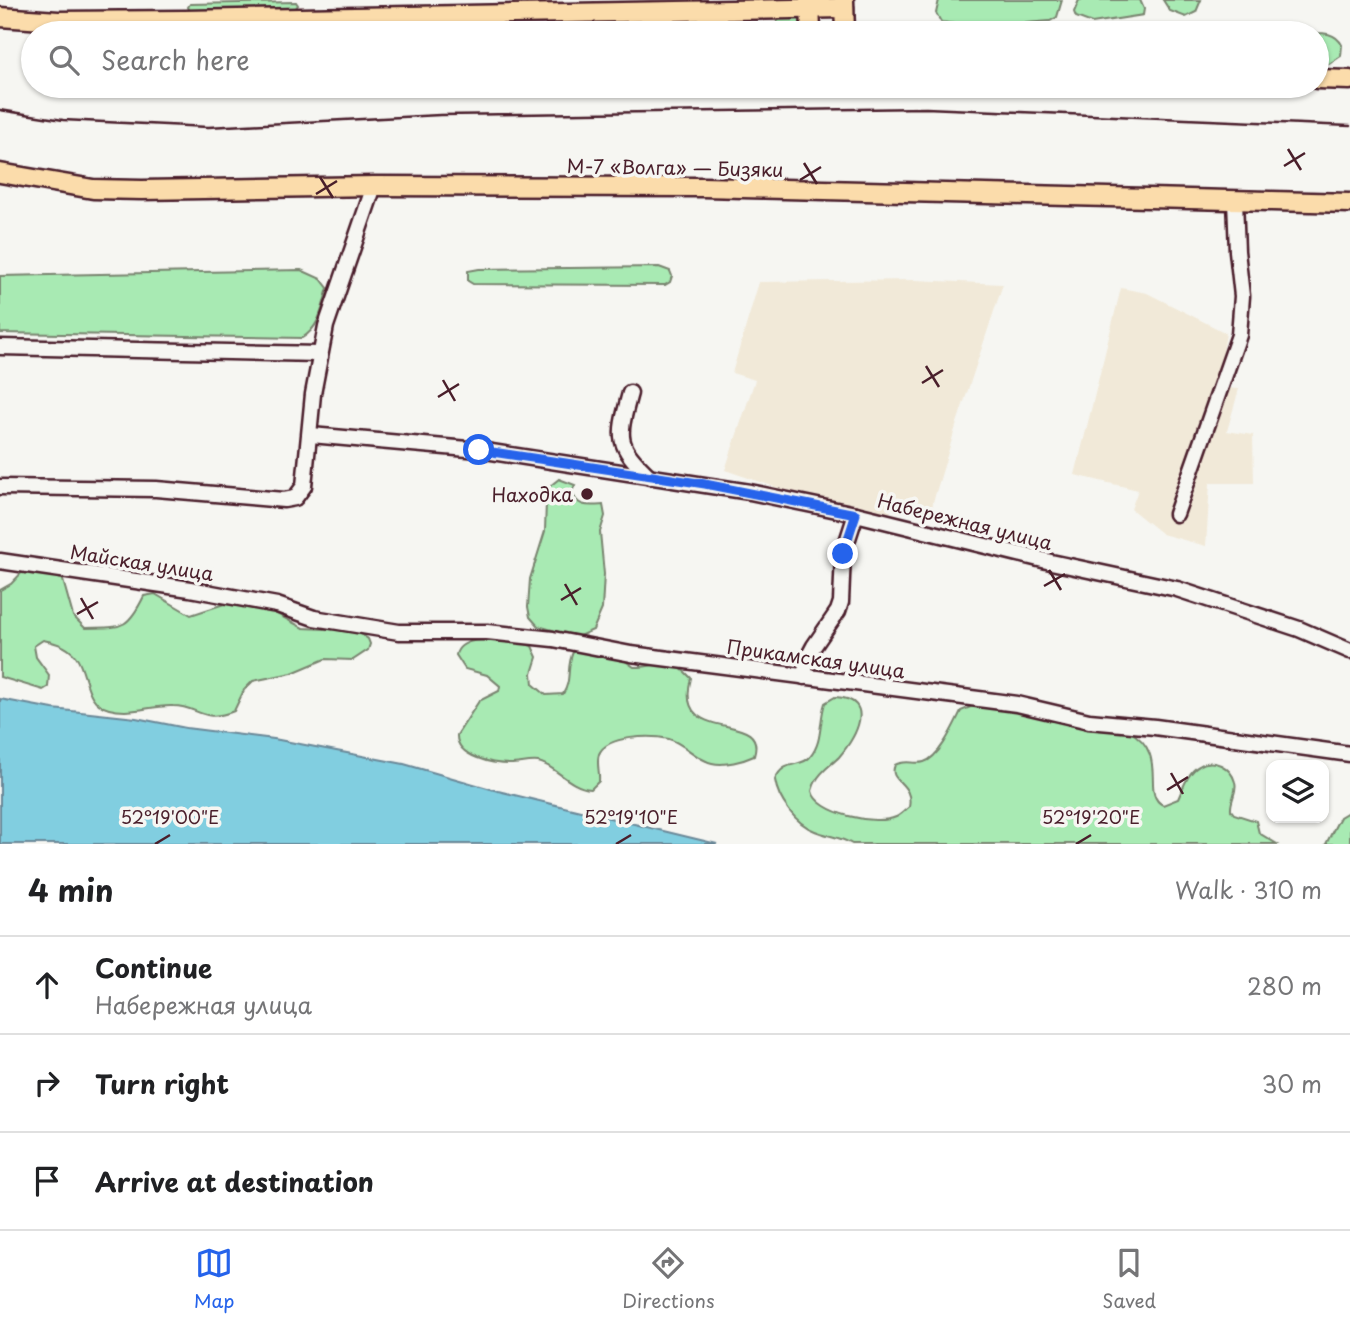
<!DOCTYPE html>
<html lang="en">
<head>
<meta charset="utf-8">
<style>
	body { margin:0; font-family:"Playpen Sans",sans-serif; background:#f6f6f6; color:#202124 }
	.controls { position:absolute; right:21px; bottom:21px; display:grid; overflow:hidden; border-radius:14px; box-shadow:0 2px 5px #0004 }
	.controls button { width:63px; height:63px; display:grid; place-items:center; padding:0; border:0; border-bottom:2px solid #e0e0e0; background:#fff; color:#202124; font:35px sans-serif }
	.stop { position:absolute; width:21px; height:21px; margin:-16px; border:5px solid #2563eb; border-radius:50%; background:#fff }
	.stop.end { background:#2563eb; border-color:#fff; box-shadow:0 2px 7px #0008 }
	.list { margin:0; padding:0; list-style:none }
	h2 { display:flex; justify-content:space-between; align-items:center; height:91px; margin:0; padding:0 28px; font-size:30px }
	h2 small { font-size:23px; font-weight:400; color:#757577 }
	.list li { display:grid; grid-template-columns:46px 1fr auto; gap:21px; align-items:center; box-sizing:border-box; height:98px; padding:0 28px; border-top:2px solid #e0e0e0 }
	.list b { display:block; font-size:26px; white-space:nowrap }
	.list p { margin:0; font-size:23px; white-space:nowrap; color:#757577 }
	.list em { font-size:23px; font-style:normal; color:#757577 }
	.icon { flex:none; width:38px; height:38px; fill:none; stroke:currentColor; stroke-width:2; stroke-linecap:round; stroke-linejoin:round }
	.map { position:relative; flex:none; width:1350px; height:844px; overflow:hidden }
	.search { position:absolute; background:#fff; box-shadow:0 2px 5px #0004; left:21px; right:21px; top:21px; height:77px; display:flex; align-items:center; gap:18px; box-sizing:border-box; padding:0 24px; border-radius:38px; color:#757577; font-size:26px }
	.sheet { height:385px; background:#fff }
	nav { display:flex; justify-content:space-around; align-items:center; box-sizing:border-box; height:98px; border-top:2px solid #e0e0e0; background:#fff; font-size:19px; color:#757577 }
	nav a { display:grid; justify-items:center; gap:4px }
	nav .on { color:#2563eb }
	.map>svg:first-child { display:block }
</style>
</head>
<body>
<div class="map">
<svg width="1350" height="844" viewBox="0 0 1350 844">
	<rect width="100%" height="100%" fill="#f6f6f2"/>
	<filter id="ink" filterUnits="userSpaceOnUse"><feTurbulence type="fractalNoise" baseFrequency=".0143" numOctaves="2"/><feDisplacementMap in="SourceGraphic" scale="14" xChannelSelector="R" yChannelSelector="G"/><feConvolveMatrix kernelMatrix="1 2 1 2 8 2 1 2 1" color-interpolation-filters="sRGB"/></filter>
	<g filter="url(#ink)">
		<g fill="#f1e9d8">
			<polygon points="915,280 1003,284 957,423 933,502 932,514 892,506 890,513 781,489 725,470 755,380 732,373 759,282"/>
			<polygon points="1121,288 1147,293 1226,333 1222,359 1211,387 1239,389 1227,431 1253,435 1254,483 1210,483 1206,546 1162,534 1131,509 1138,490 1075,475"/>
		</g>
		<g fill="#a8eab3" stroke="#79846f" stroke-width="2">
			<polygon points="939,0 1062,0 1057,17 1050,21 978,27 941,22 936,13"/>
			<polygon points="1079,0 1140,0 1144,9 1143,15 1092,23 1076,17 1074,12"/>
			<polygon points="1163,0 1201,0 1196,12 1186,17 1170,11"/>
			<polygon points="296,2 298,5 295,9 190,11 188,7 190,4"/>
			<path d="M793 14 799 18 802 26 800 30 790 33 774 31C776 18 781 17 793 14Z"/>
			<path d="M1307 33C1320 33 1335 31 1342 45L1341 56 1329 64 1317 63V33Z"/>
			<polygon points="659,267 670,271 672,276 670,282 665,285 473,284 468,281 468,271 479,269"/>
			<path d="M301 270 321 279 328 288C322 308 320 327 302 338L0 333V276Z"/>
			<path d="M559 479 575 485 572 491C576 508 589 506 603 505L605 516 600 532 604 574 602 609 593 630 577 637 538 626 530 617 528 607 530 579 545 531 546 502 550 486Z"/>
			<path d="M59 566 73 616 85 628C121 627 127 631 144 596L155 594 191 615 224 604 264 607 303 628 347 630 358 632 368 639 370 644 368 650 353 660 325 659 292 673 253 681 244 690 234 711C202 724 199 706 173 706 150 705 133 715 109 709 84 703 88 673 76 657 69 647 54 642 43 640L34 646 36 657 49 675 48 687 43 690 0 677V590L11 584 27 567Z"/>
			<path d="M516 641 532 646 537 657 532 673 533 684 546 695 563 694C572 680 566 667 573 652L579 650 615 654 634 667C661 668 666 651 691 678 672 748 769 707 754 756 743 761 725 766 712 763 697 760 685 744 669 739 652 735 607 735 599 754 596 763 600 772 599 781L591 789C568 787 555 765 538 762 529 761 519 764 510 764 493 764 456 757 457 735L479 701 499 691 500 686 487 675 465 669 456 655C460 634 499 641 516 641Z"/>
			<path d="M835 697C878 699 855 738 839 757 831 765 821 771 816 781 814 784 813 788 812 791 817 814 877 826 896 817 901 815 905 810 909 807 914 782 887 782 895 765 906 759 914 765 924 762 940 757 954 725 961 711L975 705 1129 731C1170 754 1140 794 1163 805L1178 799C1183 788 1188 772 1199 766 1213 757 1231 767 1235 782 1238 791 1230 800 1231 810L1234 814 1256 821 1259 833 1277 844H852C841 837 827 836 815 831 796 824 778 800 775 780 783 759 801 768 810 757 823 742 819 721 825 703Z"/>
			<polygon points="1350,811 1350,844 1326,844 1340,817"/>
		</g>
		<polygon fill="#81cee0" stroke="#6b8898" stroke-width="2" points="0,699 53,709 136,718 186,728 274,739 404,764 498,791 717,844 0,844"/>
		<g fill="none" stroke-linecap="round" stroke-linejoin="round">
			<defs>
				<g id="minor">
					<polyline points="0,347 320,354"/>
					<path d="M630 393C618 438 615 444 650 477"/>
					<polyline points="311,435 479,450 750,492 856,514 1051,562 1177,589 1299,629 1350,651"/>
					<polyline points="0,487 156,489 284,500 295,498 304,486 313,394 326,326 374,186"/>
					<polyline points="1176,514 1239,335 1242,296 1237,251 1235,201"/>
					<polyline points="0,561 190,589 277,605 314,618 399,632 487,632 553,639 631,654 1017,704 1089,721 1155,727 1350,754"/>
					<polyline points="804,677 807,659 814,646 838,611 841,602 843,554 856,514"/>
				</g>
				<g id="major">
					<polyline points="810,0 811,33"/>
					<polyline points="844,0 845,33"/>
					<polyline points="0,17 58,21 185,20 844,8"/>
					<polyline points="1317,79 1350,80"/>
					<polyline points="0,173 93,189 142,190 374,186 703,187 1350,203"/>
				</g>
			</defs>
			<use href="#minor" stroke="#4a1f2b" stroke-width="19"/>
			<use href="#major" stroke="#4a1f2b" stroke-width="23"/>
			<use href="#minor" stroke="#f6f6f2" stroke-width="14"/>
			<use href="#major" stroke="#fbdcab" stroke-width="18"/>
			<polyline stroke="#4a1f2b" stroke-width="2.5" points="0,110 63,120 208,127 440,115 926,108 1350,126"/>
		</g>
	</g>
	<g fill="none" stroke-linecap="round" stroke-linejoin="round" filter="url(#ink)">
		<polyline stroke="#2563eb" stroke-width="9" points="479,450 705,484 856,514 843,554"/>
	</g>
	<path fill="none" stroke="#4a1f2b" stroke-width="2.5" d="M1288 149 1301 170M804 163 817 184M1284 166 1305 153M320 177 333 198M800 180 821 167M316 194 337 181M926 366 939 387M443 380 455 401M922 383 943 370M438 397 459 384M1049 570 1061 590M565 584 577 605M1044 586 1065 574M81 598 93 619M561 600 581 588M77 614 98 602M1171 773 1183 794M1167 790 1188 777M155 844 170 835M616 844 631 835M1076 844 1091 835"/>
	<circle fill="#4a1f2b" stroke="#f6f6f2" stroke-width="2.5" cx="587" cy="494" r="7"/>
	<g text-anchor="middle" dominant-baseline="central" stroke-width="7" stroke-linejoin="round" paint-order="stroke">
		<g font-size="19" fill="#4a1f2b" stroke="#f6f6f2">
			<text transform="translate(675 167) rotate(1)">М-7 «Волга» — Бизяки</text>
			<text transform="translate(965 521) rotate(14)">Набережная улица</text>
			<text transform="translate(142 562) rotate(9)">Майская улица</text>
			<text transform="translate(816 658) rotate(8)">Прикамская улица</text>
		</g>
		<g font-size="19" fill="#4a1f2b" stroke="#f6f6f2" text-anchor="end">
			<text x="573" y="494">Находка</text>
		</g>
	</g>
	<g font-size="18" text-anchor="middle" fill="#4a1f2b" stroke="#f6f6f2" stroke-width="7" stroke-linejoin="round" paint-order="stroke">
		<text x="170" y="824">52°19'00"E</text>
		<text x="631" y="824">52°19'10"E</text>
		<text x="1091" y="824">52°19'20"E</text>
	</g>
</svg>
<div class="controls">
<button><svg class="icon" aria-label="layers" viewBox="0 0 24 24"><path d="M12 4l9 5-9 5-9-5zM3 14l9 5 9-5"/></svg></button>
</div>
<div class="stop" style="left:479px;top:450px"></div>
<div class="stop end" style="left:843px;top:554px"></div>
<div class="search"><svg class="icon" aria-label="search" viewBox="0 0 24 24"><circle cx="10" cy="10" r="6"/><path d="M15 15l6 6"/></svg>Search here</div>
</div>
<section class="sheet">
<h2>4 min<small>Walk · 310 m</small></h2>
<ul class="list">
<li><svg class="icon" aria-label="ahead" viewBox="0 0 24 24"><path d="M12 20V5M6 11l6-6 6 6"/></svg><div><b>Continue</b><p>Набережная улица</p></div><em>280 m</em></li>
<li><svg class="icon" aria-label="right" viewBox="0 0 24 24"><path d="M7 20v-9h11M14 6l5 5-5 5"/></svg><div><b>Turn right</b></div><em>30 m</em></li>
<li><svg class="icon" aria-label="arrive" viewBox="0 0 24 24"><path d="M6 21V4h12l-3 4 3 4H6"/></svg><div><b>Arrive at destination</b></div></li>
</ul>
</section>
<nav>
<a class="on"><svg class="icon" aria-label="map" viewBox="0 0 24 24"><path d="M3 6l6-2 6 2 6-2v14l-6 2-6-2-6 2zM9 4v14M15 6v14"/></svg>Map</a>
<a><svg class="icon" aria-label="directions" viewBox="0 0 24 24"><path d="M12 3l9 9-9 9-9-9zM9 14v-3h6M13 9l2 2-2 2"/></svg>Directions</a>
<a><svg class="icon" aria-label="saved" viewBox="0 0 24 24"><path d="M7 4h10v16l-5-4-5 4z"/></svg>Saved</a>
</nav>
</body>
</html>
